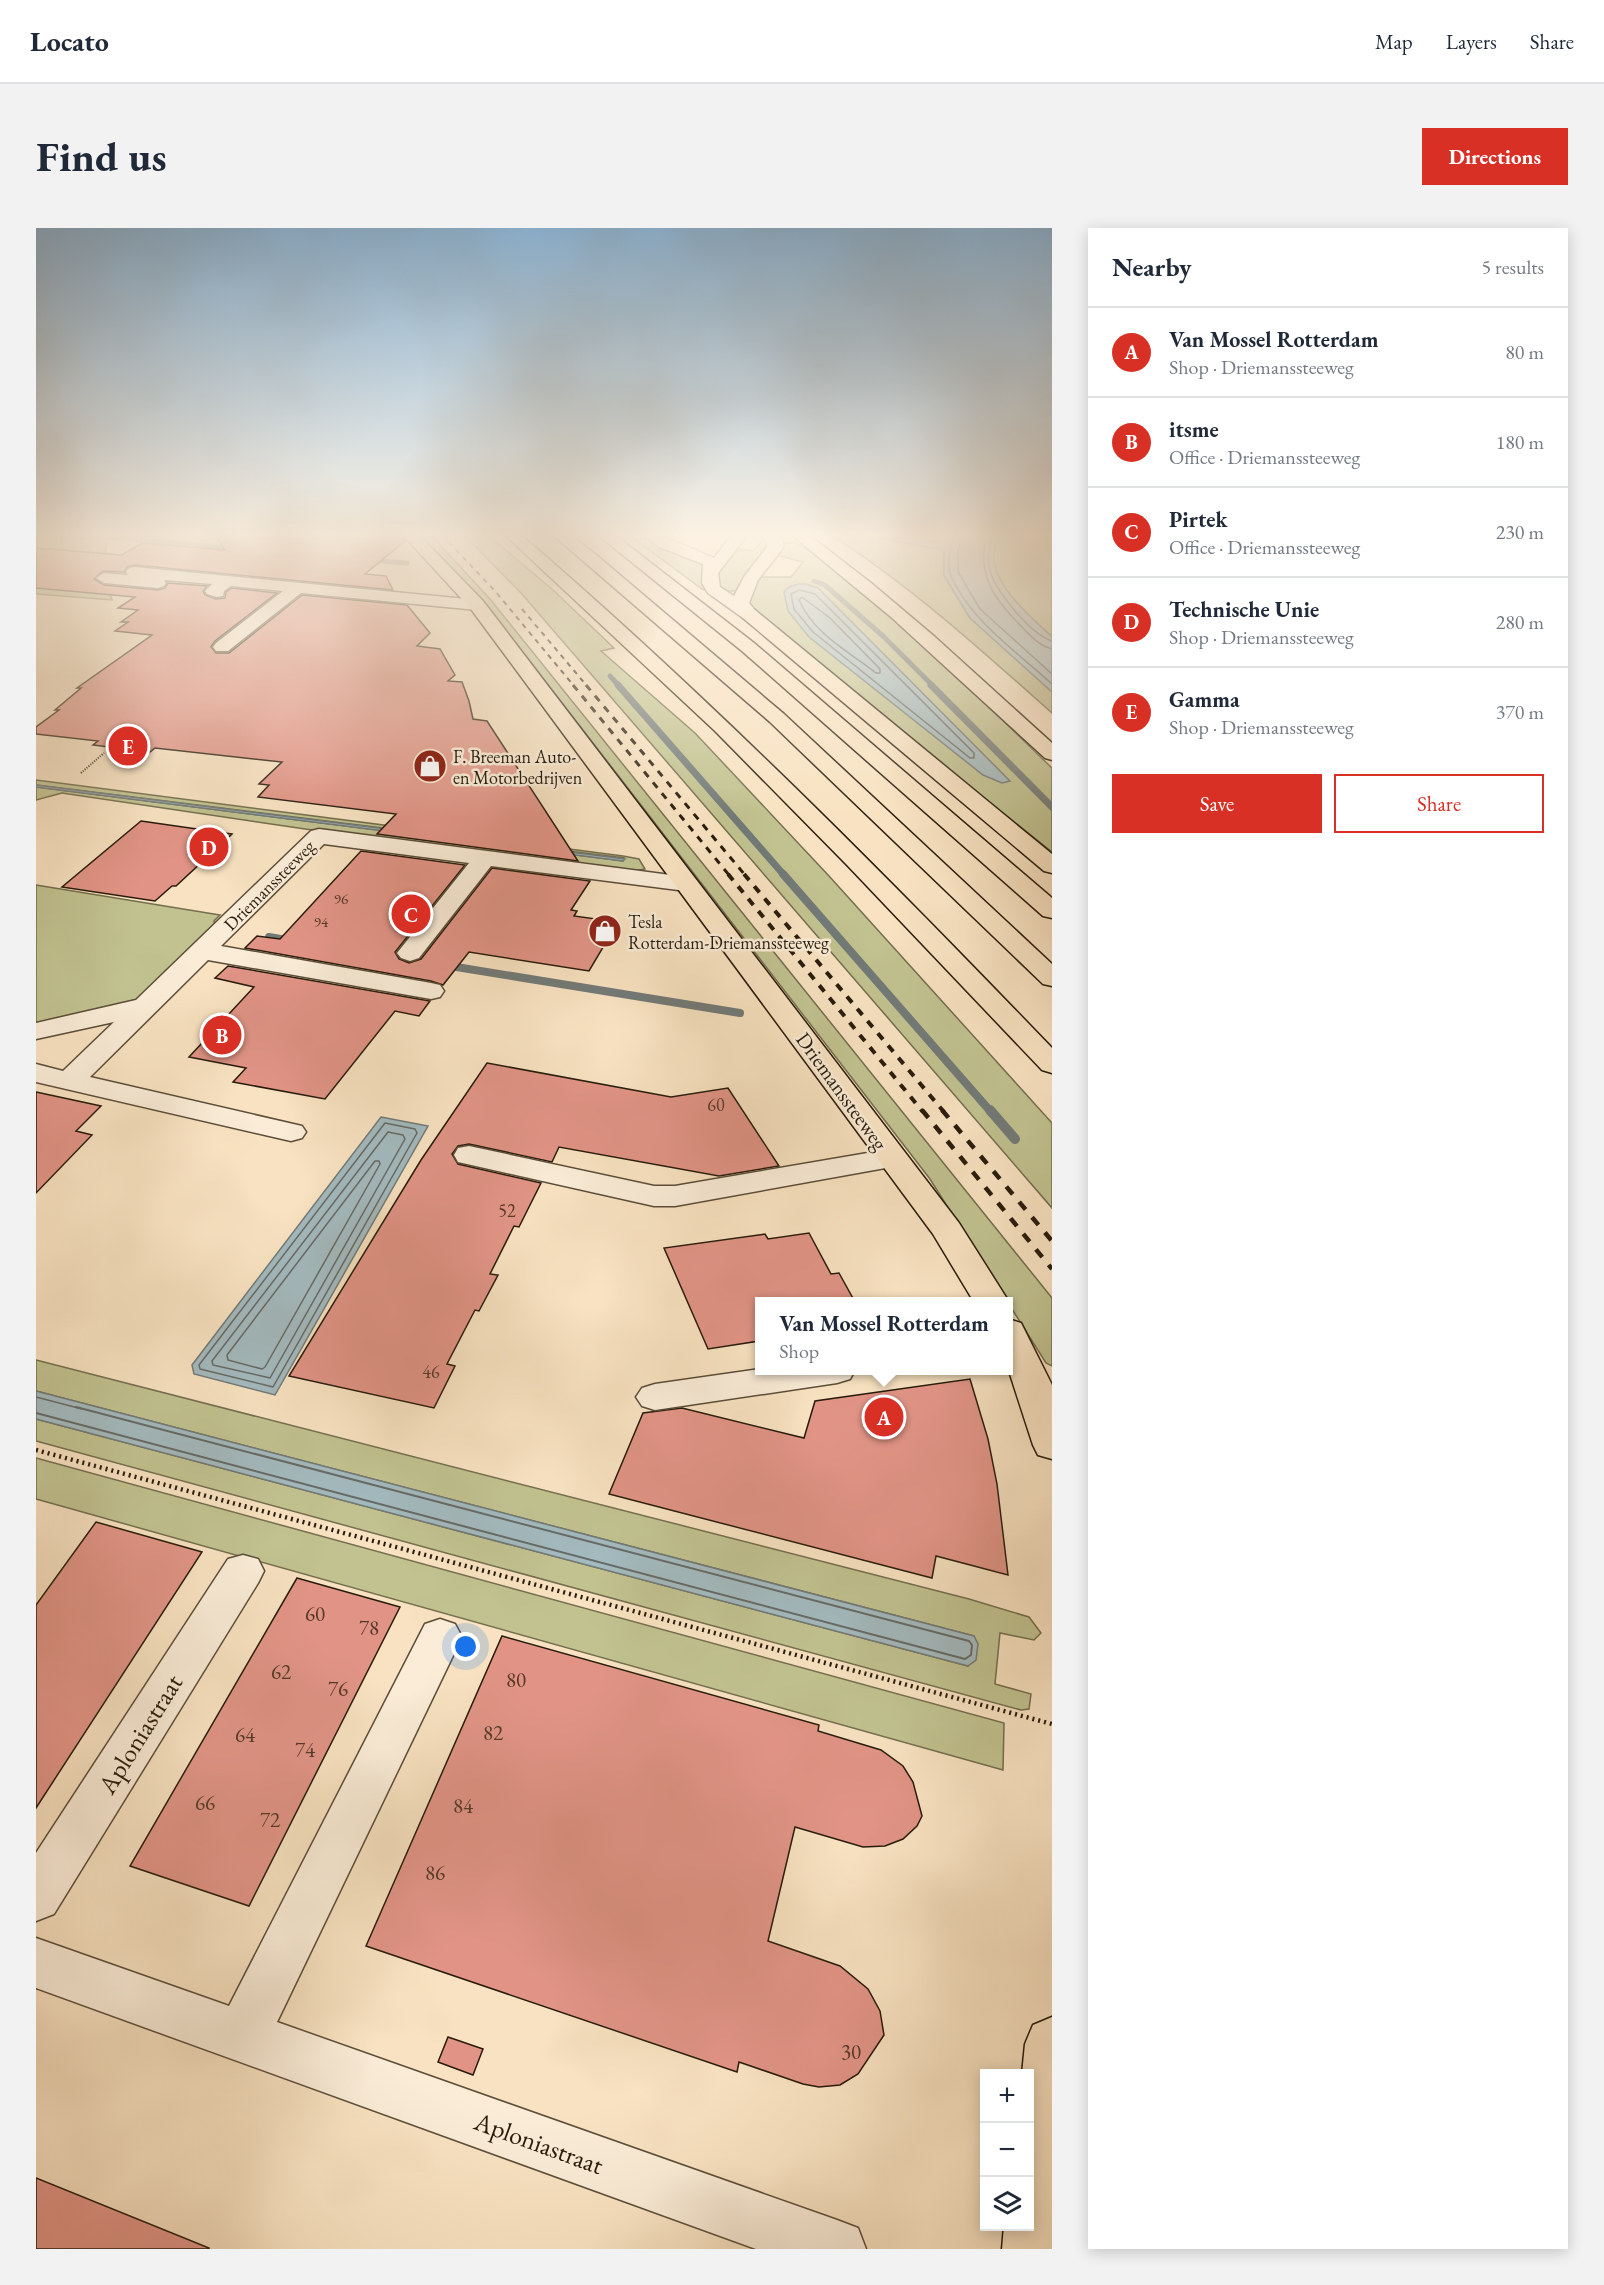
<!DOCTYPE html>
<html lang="en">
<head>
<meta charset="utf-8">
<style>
	body { margin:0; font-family:"EB Garamond",serif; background:#f2f2f3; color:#1f2937 }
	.controls { position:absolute; right:18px; bottom:18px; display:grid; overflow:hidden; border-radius:0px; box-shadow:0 3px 15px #0003 }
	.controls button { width:54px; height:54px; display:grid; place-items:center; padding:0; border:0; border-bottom:2px solid #e0e1e3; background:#fff; color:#1f2937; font:30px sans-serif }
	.you { position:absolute; left:430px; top:1419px; width:21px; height:21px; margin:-15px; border:4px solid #fff; border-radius:50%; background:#1a73e8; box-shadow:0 0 0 9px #1a73e833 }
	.badge { display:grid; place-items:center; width:39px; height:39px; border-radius:50%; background:#d93025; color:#fff; font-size:20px; font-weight:700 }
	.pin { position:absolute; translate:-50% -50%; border:3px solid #fff; box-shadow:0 2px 6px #0006 }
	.popup { position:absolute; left:719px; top:1069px; width:258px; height:78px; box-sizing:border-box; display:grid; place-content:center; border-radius:0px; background:#fff; filter:drop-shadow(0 2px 4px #0005); font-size:20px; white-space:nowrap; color:#747a83 }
	.popup b { font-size:22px; color:#1f2937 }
	.popup::after { content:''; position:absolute; left:50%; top:100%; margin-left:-12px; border:12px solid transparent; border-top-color:#fff }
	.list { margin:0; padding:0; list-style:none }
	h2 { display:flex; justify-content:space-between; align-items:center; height:78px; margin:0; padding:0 24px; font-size:26px }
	h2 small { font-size:20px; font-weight:400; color:#747a83 }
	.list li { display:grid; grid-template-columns:39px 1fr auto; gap:18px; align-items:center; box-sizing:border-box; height:90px; padding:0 24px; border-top:2px solid #e0e1e3 }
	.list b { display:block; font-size:22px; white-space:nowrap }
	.list p { margin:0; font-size:20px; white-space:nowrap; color:#747a83 }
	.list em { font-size:20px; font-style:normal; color:#747a83 }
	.actions { display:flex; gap:12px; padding:18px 24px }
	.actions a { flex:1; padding:14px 0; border:2px solid #d93025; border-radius:0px; text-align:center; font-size:21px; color:#d93025 }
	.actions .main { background:#d93025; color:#fff }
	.icon { flex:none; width:33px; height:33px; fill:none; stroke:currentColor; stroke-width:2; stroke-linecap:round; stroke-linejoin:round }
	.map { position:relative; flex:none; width:1016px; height:2021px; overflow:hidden; border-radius:0px }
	header { display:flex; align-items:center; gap:36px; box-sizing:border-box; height:84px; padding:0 30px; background:#fff; border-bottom:2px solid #e0e1e3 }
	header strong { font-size:28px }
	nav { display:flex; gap:33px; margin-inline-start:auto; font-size:21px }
	.intro { display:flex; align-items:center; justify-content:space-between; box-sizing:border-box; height:144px; padding:0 36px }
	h1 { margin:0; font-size:42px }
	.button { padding:15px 27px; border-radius:0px; background:#d93025; color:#fff; font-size:21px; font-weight:700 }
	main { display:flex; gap:36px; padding:0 36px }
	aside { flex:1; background:#fff; border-radius:0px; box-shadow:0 3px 15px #0003 }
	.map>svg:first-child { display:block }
</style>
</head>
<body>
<header>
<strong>Locato</strong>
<nav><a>Map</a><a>Layers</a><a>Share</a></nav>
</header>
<div class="intro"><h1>Find us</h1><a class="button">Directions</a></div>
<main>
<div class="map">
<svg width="1016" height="2021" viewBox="0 0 1016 2021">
	<rect width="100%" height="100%" fill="#f8e2c1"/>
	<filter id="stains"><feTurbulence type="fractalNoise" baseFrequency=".00333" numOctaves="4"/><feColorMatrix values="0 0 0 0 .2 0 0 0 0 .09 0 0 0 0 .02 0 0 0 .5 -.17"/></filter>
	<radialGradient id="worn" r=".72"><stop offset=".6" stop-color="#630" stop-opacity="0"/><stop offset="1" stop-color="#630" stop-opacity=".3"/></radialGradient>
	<g fill="#c1c290" stroke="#746e4e" stroke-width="1.5">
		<polygon points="0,307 71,311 67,346 76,372 0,366"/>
		<polygon points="383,307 395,307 454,371 1016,1070 1016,1138 1010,1135 894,951 455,383"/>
		<polygon points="428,307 452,307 517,362 578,420 565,423 659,505 793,648 1016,895 1016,980 485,365"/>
		<polygon points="593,307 607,307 627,320 666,336 669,339 666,352 675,364 666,361"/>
		<path d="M795 307H828L908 322V348L934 390 1016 464V485C945 422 875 358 795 307Z"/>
		<path d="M964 307H1016V409C995 389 956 358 958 325 958 320 962 313 964 307Z"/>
		<path d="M729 310 733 313C731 333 708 345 700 363H687L680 355 683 344 703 321 717 323Z"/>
		<path d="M759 314C855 376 934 462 1016 540V624L727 395 718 386 713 374 722 349H755L767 334 740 327 746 316Z"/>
		<polygon points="0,552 587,628 603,631 609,641 596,643 276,602 26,565 0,572 0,559 587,633 588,630 0,557"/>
		<polygon points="0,657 184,687 178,693 179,697 102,773 0,796"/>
		<polygon points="0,1132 933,1371 993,1389 1005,1405 998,1412 964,1405 959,1456 995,1466 993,1481 985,1482 0,1213 0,1191 932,1438 938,1408 0,1163"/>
		<polygon points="0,1230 968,1495 967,1542 0,1271"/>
	</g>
	<g fill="#a3babf" stroke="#727a77" stroke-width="1.5">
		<path d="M828 307H857L909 316 914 307H964C962 313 958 320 958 325 956 358 995 389 1016 409V464L934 390 908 347V322Z"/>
		<polygon points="762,356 770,356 782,360 974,553 966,555 947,547 773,409 752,383 748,364 753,359"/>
		<polygon points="0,557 589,631 587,633 0,559"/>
		<polygon points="345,889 392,898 239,1167 158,1146 156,1137"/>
		<polygon points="0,1163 938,1408 942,1416 940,1432 932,1438 0,1191"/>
	</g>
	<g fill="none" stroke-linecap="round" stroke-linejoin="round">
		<g stroke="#666a66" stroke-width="1.5">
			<path d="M919 307C915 318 910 336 915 348 934 392 981 424 1016 456"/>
			<polyline points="926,307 922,321 922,344 944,381 1016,446"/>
			<path d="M950 307C941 348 958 371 986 399 995 408 1003 418 1016 421"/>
			<path d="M957 307C954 318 951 327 953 339 958 362 994 406 1016 413"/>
			<polygon points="763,362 779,366 938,525 938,530 934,530 777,404 758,381 755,366"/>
			<path d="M766 369 794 390 844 441V445H840C813 424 777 405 763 372Z"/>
			<polygon points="349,895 379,901 381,905 237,1159 164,1141 163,1137"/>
			<polygon points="352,904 367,907 369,911 234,1150 177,1137 176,1133"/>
			<polygon points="339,933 343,933 344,936 229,1139 226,1141 192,1132 191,1127"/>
			<polyline points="0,1169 46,1181"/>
		</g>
		<polyline stroke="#666a66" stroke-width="2" points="0,1185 929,1431 935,1427 936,1417 933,1413 40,1179"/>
		<g stroke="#727a77" stroke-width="5">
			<polyline points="49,307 200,320"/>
			<polyline points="332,332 371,335"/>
			<polyline points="778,353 789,357 848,409 897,458"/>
			<polyline points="574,448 583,458"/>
		</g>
		<g stroke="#727a77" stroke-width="7">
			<polyline points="582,457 748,647"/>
			<polyline points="895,457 1016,579"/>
		</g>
		<g stroke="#727a77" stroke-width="8">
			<polyline points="747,646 955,884"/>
			<polyline points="233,709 256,713"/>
			<polyline points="349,728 392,735"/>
			<polyline points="408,737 704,785"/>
		</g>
		<polyline stroke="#727a77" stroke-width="10" points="954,882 979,911"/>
	</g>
	<g fill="#e19486" stroke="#281b0c" stroke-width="1.5">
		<polygon points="179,307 365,307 369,313 329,346 350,348 357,362 98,337 91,339 88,344 67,343 58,351 68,357 122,362 129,360 132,355 171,358 167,363 169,367 180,371 189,370 190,364 196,360 241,365 179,413 175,419 180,425 193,425 266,367 371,377 394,405 381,418 404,421 419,447 412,453 426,454 433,473 437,491 451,493 542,633 341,606 360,586 222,569 233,557 223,556 246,534 119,520 114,524 57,517 62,513 0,506 0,499 23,482 19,482 45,460 41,460 116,407 79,403 92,394 85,394 102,382 82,380 99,369 0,360 0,320 86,327 106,315 189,322"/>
		<polygon points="105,593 196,606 140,658 136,658 119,673 26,659"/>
		<polygon points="325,623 429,637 359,724 363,731 373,735 385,731 456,640 554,653 535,682 541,683 538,688 582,694 553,743 433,724 407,757 395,753 209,720 221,708 244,711"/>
		<polygon points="192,738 394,773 383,788 359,783 289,871 197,854 210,840 153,829 218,759 179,750"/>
		<polygon points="451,835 635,869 692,860 743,938 683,948 523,919 516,934 433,916 422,918 416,926 422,936 505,955 483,999 478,998 454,1046 462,1047 443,1083 439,1082 411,1136 419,1138 398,1180 253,1148 385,932"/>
		<polygon points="0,864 65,878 40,903 56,907 0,965"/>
		<polygon points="773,1005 795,1046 803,1045 819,1074 723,1074 723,1113 672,1121 628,1020 729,1006 732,1011"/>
		<polygon points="934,1151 952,1211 961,1256 972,1347 900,1328 896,1350 573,1266 607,1185 646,1180 768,1210 779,1173"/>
		<polygon points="60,1294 166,1324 0,1580 0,1377"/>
		<polygon points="261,1350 364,1379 213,1678 94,1638"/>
		<polygon points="466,1408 783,1497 782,1503 845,1522 867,1538 877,1554 886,1588 881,1598 867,1611 849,1618 827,1619 759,1599 732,1713 804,1738 832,1761 844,1783 848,1807 822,1846 804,1857 783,1859 767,1856 703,1834 701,1844 330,1718"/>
		<polygon points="412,1809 447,1821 437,1847 402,1834"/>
		<polygon points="0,1950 173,2020 173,2021 0,2021"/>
	</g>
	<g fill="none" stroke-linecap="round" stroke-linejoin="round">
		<defs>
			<g id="minor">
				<path d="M608 307C632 307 655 321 678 330L696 307H711L682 345 684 359 698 368 708 349 731 319V314L725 307H742L747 312V320L722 352 713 375 722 386 719 390H707L672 365 666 355 667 336 623 319Z"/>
				<polygon points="98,339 441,372 449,377 441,382 265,365 192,423 180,423 177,419 180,415 247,363 195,358 188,363 187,368 181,369 171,366 169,363 176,356 128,352 130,355 128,358 122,360 68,355 60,350 68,345 92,347 90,344 92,341"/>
				<polygon points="283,601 650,649 658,651 662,656 658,661 650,663 455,638 383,730 374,733 365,730 361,725 433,635 288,616 185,718 395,755 404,757 408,763 404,769 395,771 172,732 54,849 266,898 270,904 266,910 255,913 0,854 0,836 27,843 78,794 0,811 0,795 100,772 275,603"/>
				<polygon points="433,918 618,958 639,958 855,921 866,923 870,930 866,937 855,939 639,978 618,978 422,934 418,927 422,920"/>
				<polygon points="724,1141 724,1142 819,1142 814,1151 801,1155 619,1182 606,1178 600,1169 606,1160 619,1156"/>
				<polygon points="207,1327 222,1331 228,1343 222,1355 18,1686 0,1693 0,1625 192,1331"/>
				<polygon points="404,1391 419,1396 426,1409 241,1794 801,1992 822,2000 830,2021 720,2021 0,1760 0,1710 193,1778 389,1396"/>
			</g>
			<g id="major">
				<polygon points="367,307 383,307 447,373 923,995 973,1074 972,1075 938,1074 897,1006 435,381"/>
				<polygon points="972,1091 985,1095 1016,1157 1016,1231 1002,1227 997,1217 972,1140"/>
				<polygon points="1016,1789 1016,2021 966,2021 968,1998 993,1998 993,1846 986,1846 989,1816 997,1797"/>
			</g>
			<g id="highway">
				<path d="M469 307H485C672 468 845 642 1016 820V845L1006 842 811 637 679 503Z"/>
				<polygon points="517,307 534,307 559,326 748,486 1016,736 1016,758 1007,756 734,494"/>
				<polygon points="562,307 579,307 718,415 1016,670 1016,690 1007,688 706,423"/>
				<polygon points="756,307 773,307 835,355 899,409 1016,515 1016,532 1009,530 855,389"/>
				<polygon points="713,381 719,382 1016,626 1016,645 1008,643 707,390 704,386 707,382"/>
			</g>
		</defs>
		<use href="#minor" stroke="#5c4d39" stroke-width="3"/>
		<use href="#major" stroke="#281b0c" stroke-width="3"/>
		<use href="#highway" stroke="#281b0c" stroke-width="3"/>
		<polyline stroke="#281b0c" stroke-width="2" stroke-dasharray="1 1.5" stroke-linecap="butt" points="45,545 68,525"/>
		<polyline stroke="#281b0c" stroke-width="4.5" stroke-dasharray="2 4" stroke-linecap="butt" points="0,1222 1016,1496"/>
		<use href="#minor" fill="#faecd7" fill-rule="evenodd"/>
		<use href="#major" fill="#f8e2c1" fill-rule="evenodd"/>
		<use href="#highway" fill="#f8e2c1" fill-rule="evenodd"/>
		<g stroke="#281b0c" stroke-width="2" stroke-dasharray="5 5" stroke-linecap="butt">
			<polyline points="406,307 459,363 538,458"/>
			<polyline points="486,381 551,458"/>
		</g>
		<g stroke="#281b0c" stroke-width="3" stroke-dasharray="7 7" stroke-linecap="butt">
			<polyline points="537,457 693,647"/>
			<polyline points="550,457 709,647"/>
		</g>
		<g stroke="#281b0c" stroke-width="4" stroke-dasharray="8 8" stroke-linecap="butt">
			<polyline points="692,646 887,884"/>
			<polyline points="708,646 908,884"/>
		</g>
		<g stroke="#281b0c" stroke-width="4.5" stroke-dasharray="10 10" stroke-linecap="butt">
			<polyline points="886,882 1016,1041"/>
			<polyline points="906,882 1016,1013"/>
		</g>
	</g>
	<linearGradient id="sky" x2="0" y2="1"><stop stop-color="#8cb6d8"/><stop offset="0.52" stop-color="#fcf2e3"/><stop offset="1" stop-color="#fcf2e3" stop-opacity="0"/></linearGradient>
	<rect width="1016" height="590" fill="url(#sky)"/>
	<defs>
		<symbol id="shop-disc" viewBox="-11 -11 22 22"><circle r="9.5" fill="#8f2418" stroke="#faecd7"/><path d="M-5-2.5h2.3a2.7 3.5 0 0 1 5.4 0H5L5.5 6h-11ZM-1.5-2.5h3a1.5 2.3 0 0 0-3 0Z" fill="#fff"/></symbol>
	</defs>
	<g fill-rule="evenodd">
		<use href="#shop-disc" x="375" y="519" width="38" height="38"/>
		<use href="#shop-disc" x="550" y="684" width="38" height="38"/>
	</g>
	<g text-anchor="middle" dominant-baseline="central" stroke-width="5" stroke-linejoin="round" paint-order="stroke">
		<g font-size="15" fill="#56392a">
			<text x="305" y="670">96</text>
			<text x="285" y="693">94</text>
		</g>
		<g font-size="18" fill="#281b0c" stroke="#faecd7" text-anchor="start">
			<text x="417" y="528">F. Breeman Auto-<tspan x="417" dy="21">en Motorbedrijven</tspan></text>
			<text x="592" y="693">Tesla<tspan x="592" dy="21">Rotterdam-Driemanssteeweg</tspan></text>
		</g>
		<g font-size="18" fill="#281b0c" stroke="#faecd7">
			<text transform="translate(233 657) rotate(-45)">Driemanssteeweg</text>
		</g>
		<g font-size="18" fill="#56392a">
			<text x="680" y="876">60</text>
			<text x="471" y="982">52</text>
			<text x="395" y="1143">46</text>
		</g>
		<g font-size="21" fill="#281b0c" stroke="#faecd7">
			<text transform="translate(806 863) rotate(54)">Driemanssteeweg</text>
		</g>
		<g font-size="21" fill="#56392a">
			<text x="279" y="1385">60</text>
			<text x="333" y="1399">78</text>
			<text x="245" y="1443">62</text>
			<text x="480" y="1451">80</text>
			<text x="302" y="1460">76</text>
			<text x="457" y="1504">82</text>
			<text x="209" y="1506">64</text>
			<text x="269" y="1521">74</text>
			<text x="169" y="1574">66</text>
			<text x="427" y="1577">84</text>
			<text x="234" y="1591">72</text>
			<text x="399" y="1644">86</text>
			<text x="815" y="1823">30</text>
		</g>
		<g font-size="26" fill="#281b0c" stroke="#faecd7">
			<text transform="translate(104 1506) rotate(-58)">Aploniastraat</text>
			<text transform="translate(503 1915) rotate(20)">Aploniastraat</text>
		</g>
	</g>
	<rect width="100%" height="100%" filter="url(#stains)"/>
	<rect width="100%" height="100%" fill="url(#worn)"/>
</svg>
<div class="controls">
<button>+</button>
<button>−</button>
<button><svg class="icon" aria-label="layers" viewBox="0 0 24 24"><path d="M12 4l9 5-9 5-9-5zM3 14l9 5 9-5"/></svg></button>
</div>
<div class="you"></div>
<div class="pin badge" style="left:848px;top:1189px">A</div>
<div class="popup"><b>Van Mossel Rotterdam</b>Shop</div>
<div class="pin badge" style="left:186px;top:807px">B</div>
<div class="pin badge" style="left:375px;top:686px">C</div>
<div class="pin badge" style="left:173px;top:619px">D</div>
<div class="pin badge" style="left:92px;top:518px">E</div>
</div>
<aside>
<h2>Nearby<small>5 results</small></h2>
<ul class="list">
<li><span class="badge">A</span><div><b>Van Mossel Rotterdam</b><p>Shop · Driemanssteeweg</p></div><em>80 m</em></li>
<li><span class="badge">B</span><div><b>itsme</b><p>Office · Driemanssteeweg</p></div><em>180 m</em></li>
<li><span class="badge">C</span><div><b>Pirtek</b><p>Office · Driemanssteeweg</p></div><em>230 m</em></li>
<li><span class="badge">D</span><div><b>Technische Unie</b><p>Shop · Driemanssteeweg</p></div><em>280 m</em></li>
<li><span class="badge">E</span><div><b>Gamma</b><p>Shop · Driemanssteeweg</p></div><em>370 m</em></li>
</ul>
<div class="actions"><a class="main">Save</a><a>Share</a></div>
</aside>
</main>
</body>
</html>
